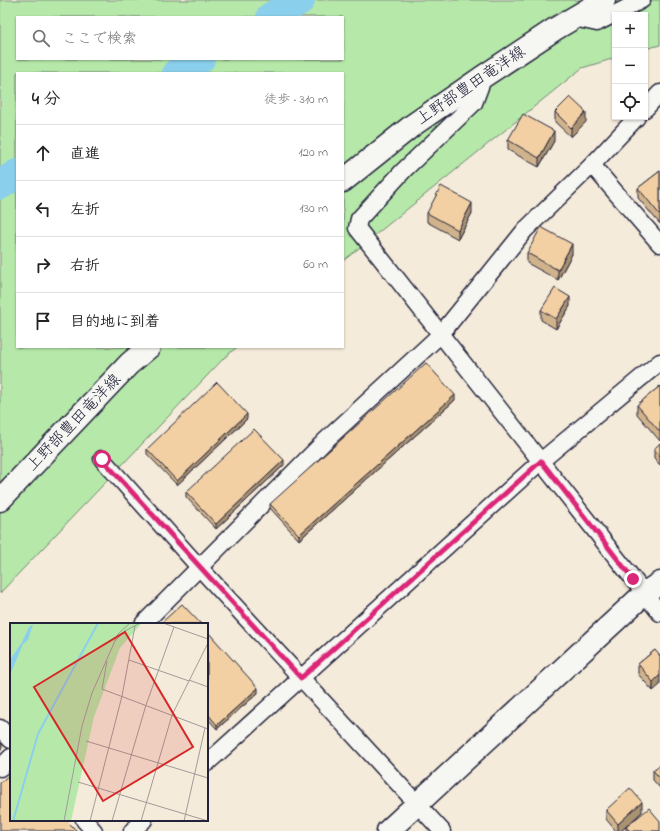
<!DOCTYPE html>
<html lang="ja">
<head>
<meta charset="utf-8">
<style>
	body { margin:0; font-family:"Indie Flower","Klee One",sans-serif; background:#f2f2f2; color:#222 }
	.controls { position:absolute; right:12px; top:12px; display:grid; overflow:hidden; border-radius:0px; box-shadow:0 1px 3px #0004 }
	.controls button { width:36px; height:36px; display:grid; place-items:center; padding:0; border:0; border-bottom:1px solid #e0e0e0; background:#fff; color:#222; font:20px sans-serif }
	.stop { position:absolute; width:12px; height:12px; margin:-9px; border:3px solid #db2777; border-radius:50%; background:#fff }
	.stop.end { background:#db2777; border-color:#fff; box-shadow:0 1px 4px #0008 }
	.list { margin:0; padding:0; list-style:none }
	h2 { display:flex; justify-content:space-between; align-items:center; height:52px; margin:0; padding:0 16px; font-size:17px }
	h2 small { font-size:13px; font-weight:400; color:#767676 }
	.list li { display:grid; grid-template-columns:26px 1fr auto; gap:12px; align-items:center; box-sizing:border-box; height:56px; padding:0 16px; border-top:1px solid #e0e0e0 }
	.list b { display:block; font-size:15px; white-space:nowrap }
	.list em { font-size:13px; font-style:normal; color:#767676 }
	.icon { flex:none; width:22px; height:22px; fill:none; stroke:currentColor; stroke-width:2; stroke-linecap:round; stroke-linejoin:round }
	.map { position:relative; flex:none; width:660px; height:831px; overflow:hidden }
	.search { position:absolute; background:#fff; box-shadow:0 1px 3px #0004; left:16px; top:16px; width:328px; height:44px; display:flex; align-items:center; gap:10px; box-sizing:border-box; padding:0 14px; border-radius:0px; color:#767676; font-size:15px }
	.panel { position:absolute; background:#fff; box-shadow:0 1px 3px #0004; left:16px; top:72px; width:328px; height:276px; border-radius:0px }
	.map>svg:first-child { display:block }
</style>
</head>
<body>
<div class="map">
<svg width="660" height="831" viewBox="0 0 660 831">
	<rect width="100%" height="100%" fill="#f5ebda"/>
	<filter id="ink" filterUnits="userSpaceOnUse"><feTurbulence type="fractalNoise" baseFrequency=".025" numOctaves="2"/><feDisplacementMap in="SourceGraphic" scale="8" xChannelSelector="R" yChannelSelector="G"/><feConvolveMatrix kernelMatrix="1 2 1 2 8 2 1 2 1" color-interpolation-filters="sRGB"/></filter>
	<g filter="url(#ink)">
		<path fill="#b6e9a9" stroke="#6c8672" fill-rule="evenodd" d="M0 0H660V45L645 49V15H615V58L582 68 343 261V73H17V347H237L224 358 0 593ZM17 17H343V59H17Z"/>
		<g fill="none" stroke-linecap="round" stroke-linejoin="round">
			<g stroke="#8acfeb" stroke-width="30">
				<polyline points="271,17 300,0"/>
				<polyline points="177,73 200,59"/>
				<polyline points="0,185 17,174"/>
			</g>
			<defs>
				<g id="street">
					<polyline points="574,18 597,23 642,0"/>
					<polyline points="484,76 474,103 404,170 359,219 357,228 660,613"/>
					<polyline points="645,109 660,93"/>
					<polyline points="592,165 660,244"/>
					<polyline points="102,459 199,567 442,831"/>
					<polyline points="143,624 325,441 441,334 525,230 592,165 637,117"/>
					<polyline points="0,728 11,740"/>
					<polyline points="207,763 541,461 660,362"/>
					<polyline points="0,768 11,757"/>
					<polyline points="84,820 94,831"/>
					<polyline points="132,831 144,820"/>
				</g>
				<g id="secondary">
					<polyline points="343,181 413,125 484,76 555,29 604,0"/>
					<polyline points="0,500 129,364 149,347"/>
					<polyline points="388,831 645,593 660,583"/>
				</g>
			</defs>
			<use href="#street" stroke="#22223b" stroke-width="19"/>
			<use href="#secondary" stroke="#22223b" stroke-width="25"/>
			<use href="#street" stroke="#f6f6f2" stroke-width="16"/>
			<use href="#secondary" stroke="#f6f6f2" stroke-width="22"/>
		</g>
		<g fill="#d0b38c" stroke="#22223b">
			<polygon points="555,112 586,122 571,137 555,122"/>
			<polygon points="508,140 554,141 539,167 508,150"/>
			<polygon points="660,171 660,224 638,198 638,188"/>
			<polygon points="427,213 472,213 458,239 427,222"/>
			<polygon points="527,253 572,254 558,280 527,263"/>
			<polygon points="570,306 556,329 541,320 541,310"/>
			<polygon points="660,386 660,441 637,414 637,405"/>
			<polygon points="455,400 299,540 270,508 270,504"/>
			<polygon points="247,419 177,485 147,454 147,449"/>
			<polygon points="660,443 660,465 654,458 654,449"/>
			<polygon points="284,465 216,529 186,497 186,492"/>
			<polygon points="207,631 258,693 217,729 207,718"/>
			<polygon points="655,650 653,691 638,674 638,664"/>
			<polygon points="660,765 660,788 653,780 653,770"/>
			<polygon points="606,810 642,812 621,831 616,831 606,819"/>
			<polygon points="626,827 660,831 626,831"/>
		</g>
		<g fill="#a99272" stroke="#22223b">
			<polygon points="586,112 586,122 571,137 571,128"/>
			<polygon points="554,131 554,141 539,167 539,158"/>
			<polygon points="472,203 472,213 458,239 458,230"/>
			<polygon points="572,244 572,254 558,280 558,270"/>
			<polygon points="570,297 570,306 556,329 556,319"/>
			<polygon points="455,395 455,400 299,540 299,535"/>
			<polygon points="247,414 247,419 177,485 177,481"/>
			<polygon points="284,460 284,465 216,529 216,524"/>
			<polygon points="660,675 660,685 653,691 653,682"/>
			<polygon points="258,688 258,693 217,729 217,725"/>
			<polygon points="2,743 2,748 0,750 0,745"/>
			<polygon points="642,802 642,812 621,831 618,831 618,824"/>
		</g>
		<g fill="#f2d0a3" stroke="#22223b">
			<polygon points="570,97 586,112 571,128 555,112"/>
			<polygon points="523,114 554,131 539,158 508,140"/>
			<polygon points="660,171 660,215 638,188"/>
			<polygon points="441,186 472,203 458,230 427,213"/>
			<polygon points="541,227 572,244 558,270 527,253"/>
			<polygon points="555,288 570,297 556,319 541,310"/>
			<polygon points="426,363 455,395 299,535 270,504"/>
			<polygon points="217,382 247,414 177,481 147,449"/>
			<polygon points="660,386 660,432 637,405"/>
			<polygon points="254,429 284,460 216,524 186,492"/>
			<polygon points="660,443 660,456 654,449"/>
			<polygon points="182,604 201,624 160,624"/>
			<polygon points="207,631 258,688 217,725 207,713"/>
			<polygon points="655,650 660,656 660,675 653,682 638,664"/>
			<polygon points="0,741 2,743 0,745"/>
			<polygon points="660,765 660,779 653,770"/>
			<polygon points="11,773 11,820 66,820 77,831 0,831 0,783"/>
			<polygon points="630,788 642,802 618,824 606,810"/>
			<polygon points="649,808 660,821 660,831 630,831 626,827"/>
		</g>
	</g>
	<g fill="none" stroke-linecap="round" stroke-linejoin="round" filter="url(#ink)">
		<polyline stroke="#db2777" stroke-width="5" points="102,459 301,678 541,461 633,579"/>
	</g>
	<g text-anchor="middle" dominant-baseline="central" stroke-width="3" stroke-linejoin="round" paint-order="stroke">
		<g font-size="16" fill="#22223b" stroke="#f6f6f2">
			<text transform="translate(471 86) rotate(-34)">上野部豊田竜洋線</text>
			<text transform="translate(74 423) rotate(-46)">上野部豊田竜洋線</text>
		</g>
	</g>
	<g transform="translate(10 623)">
		<rect width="198" height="198" fill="#f5ebda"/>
		<path d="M0 0H132L110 25 84 94 61 198H0Z" fill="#b6e9a9"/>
		<path d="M23 1 18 17 13 21 0 52V37L12 19 19 4Z" fill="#8acfeb"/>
		<path fill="none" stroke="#8acfeb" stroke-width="2" d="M3 198 28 111 88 0"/>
		<path fill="none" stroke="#a19b9a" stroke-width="1" d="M153 0 198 16M104 19 115 8 130 0M119 37 179 58M97 38 92 66 198 106M179 57 198 64M76 118 198 155M68 159 198 198M54 198 72 103 82 70 108 11 120 0M80 198 112 73 125 3M102 198 136 82 164 4M131 198 162 92 198 20M174 198 195 105"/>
		<path fill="#d62828" fill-opacity="0.15" stroke="#d62828" stroke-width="2" d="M115 9 183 124 93 178 24 64Z"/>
		<rect width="198" height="198" fill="none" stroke="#22223b" stroke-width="2"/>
	</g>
</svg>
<div class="controls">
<button>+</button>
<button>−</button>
<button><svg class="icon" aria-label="locate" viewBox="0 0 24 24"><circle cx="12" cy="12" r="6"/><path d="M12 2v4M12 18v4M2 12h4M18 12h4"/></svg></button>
</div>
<div class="stop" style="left:102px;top:459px"></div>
<div class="stop end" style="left:633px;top:579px"></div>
<div class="search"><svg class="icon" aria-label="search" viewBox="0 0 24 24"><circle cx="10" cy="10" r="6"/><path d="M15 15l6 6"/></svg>ここで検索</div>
<section class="panel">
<h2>4 分<small>徒歩 · 310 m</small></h2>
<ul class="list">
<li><svg class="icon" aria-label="ahead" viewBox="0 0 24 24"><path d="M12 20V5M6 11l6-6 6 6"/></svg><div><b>直進</b></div><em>120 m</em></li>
<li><svg class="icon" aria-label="left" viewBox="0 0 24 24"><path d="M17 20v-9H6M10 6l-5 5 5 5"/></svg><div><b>左折</b></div><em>130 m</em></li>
<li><svg class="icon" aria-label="right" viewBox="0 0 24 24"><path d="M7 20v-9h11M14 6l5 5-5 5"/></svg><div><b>右折</b></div><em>60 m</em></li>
<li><svg class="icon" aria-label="arrive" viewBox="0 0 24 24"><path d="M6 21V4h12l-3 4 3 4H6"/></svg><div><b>目的地に到着</b></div></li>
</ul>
</section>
</div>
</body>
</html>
